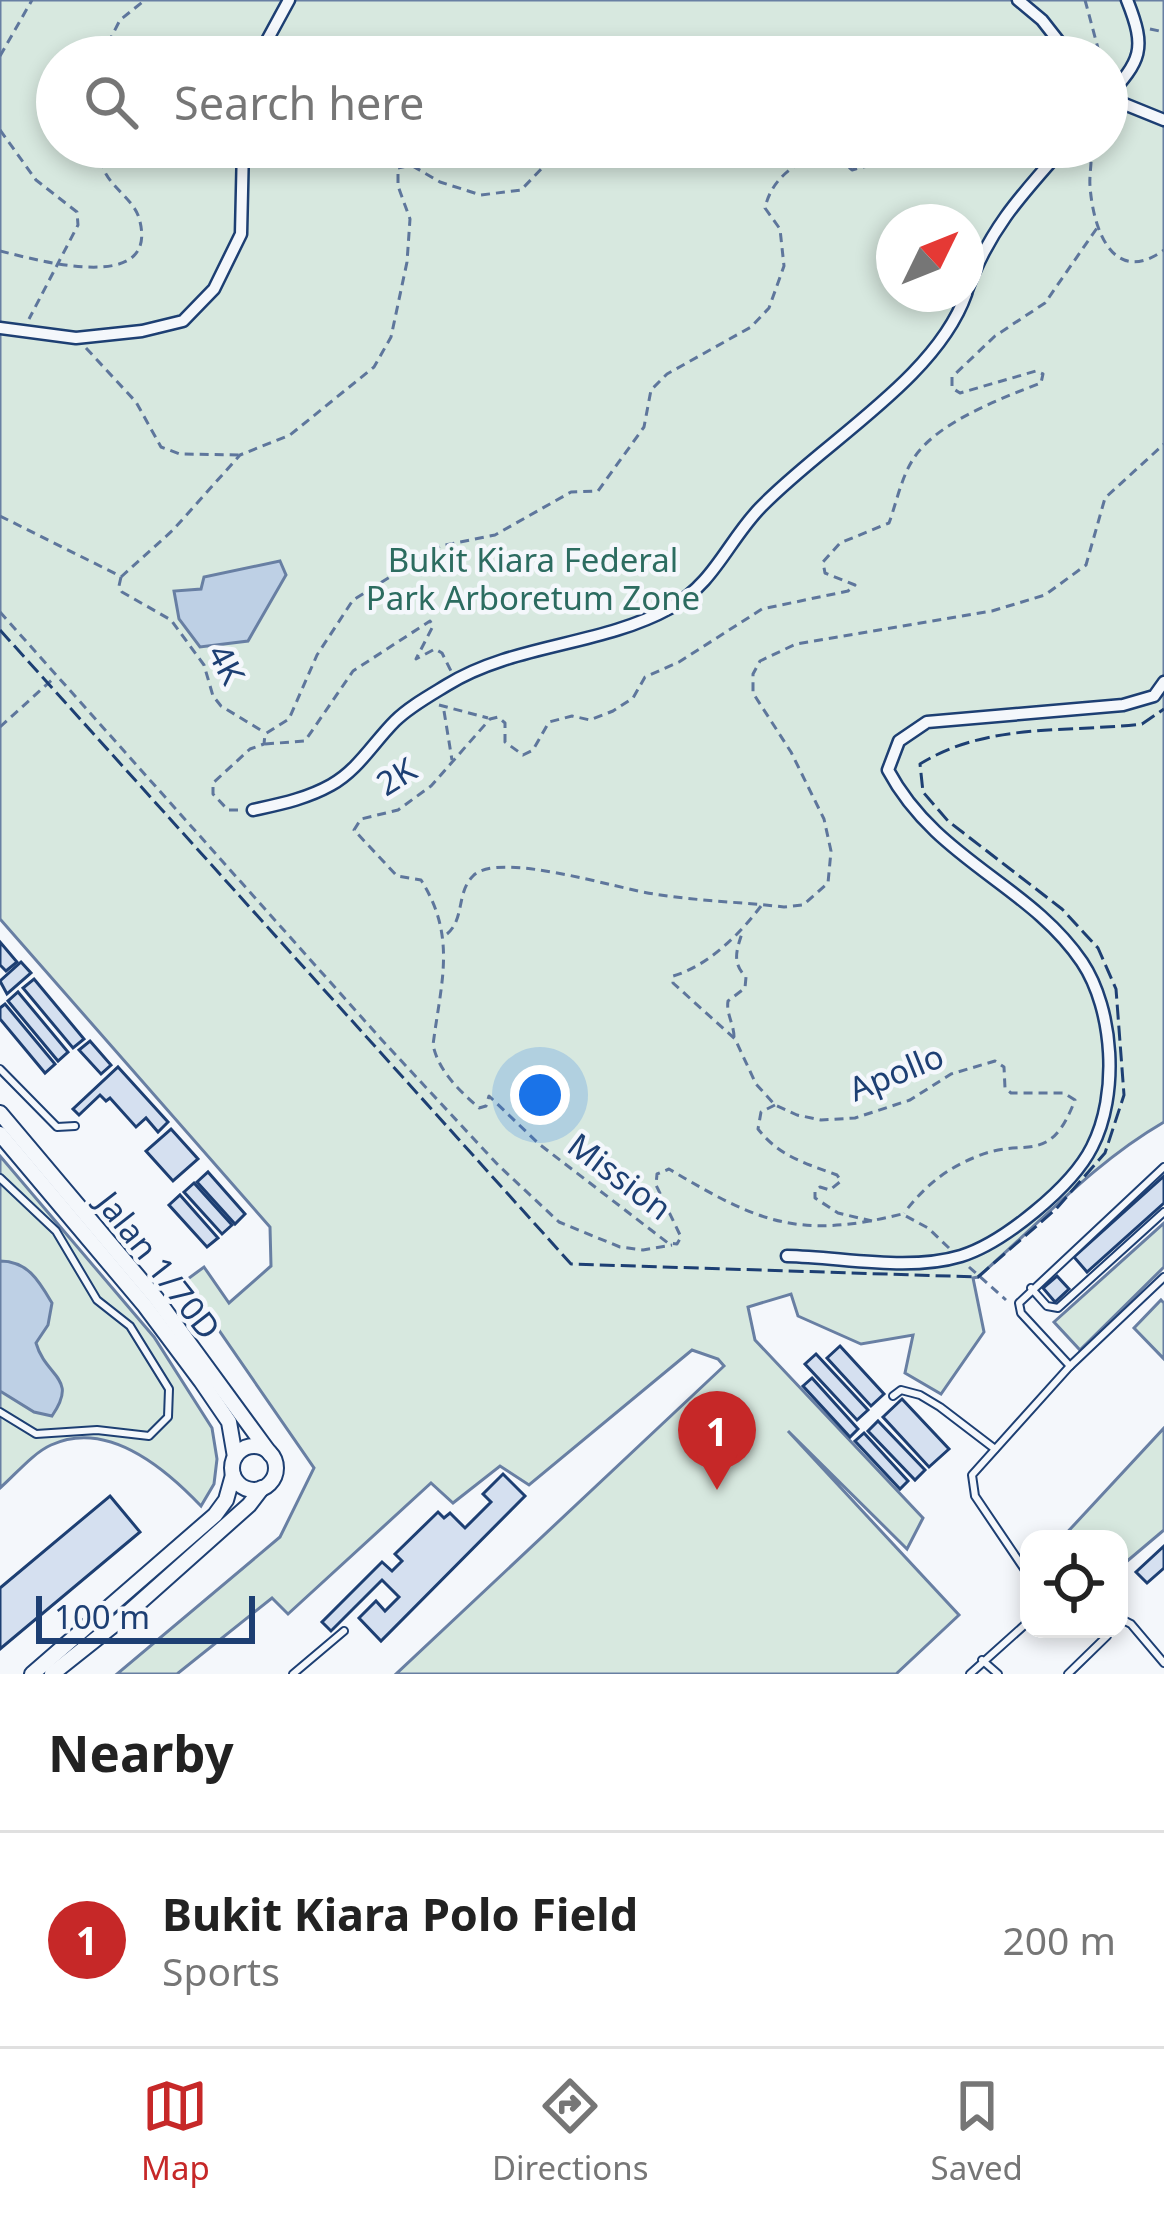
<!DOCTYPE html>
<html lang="en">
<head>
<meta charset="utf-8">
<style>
	body { margin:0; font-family:"Noto Sans",sans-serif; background:#f2f2f2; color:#222 }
	.controls { position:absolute; right:36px; bottom:36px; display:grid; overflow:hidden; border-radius:24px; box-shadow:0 6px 18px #0003 }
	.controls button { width:108px; height:108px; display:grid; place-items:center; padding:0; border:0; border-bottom:3px solid #e0e0e0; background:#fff; color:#222; font:60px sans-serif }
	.compass { position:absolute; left:876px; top:204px; width:108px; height:108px; border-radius:50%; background:#fff; box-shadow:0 6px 18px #0003; rotate:47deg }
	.scale { position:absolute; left:36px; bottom:30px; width:219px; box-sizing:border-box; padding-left:12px; border:6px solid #1d3f73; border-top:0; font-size:33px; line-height:42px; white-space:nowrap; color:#1d3f73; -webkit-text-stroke:9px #f4f7fb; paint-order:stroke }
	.you { position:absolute; left:540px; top:1095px; width:42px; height:42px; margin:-30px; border:9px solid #fff; border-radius:50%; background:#1a73e8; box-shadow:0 0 0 18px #1a73e833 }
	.badge { display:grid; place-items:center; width:78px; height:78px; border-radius:50%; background:#c62828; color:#fff; font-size:39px; font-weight:700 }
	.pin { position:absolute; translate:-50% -99px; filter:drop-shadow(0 3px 6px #0008) }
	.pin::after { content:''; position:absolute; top:63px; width:42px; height:36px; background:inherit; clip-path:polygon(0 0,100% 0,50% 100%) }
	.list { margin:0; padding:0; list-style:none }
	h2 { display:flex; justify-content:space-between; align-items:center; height:156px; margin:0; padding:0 48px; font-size:51px }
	h2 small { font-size:39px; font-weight:400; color:#767676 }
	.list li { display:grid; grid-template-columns:78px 1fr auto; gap:36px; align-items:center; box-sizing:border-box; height:216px; padding:0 48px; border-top:3px solid #e0e0e0 }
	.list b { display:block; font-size:45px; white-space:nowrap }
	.list p { margin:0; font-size:39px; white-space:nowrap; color:#767676 }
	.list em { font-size:39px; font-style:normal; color:#767676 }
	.icon { flex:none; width:66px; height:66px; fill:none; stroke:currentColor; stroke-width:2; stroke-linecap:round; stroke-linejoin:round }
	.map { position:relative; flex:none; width:1164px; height:1674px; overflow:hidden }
	.search { position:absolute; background:#fff; box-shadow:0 6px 18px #0003; left:36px; right:36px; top:36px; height:132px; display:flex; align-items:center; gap:30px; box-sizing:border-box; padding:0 42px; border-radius:66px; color:#767676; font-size:45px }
	.sheet { height:372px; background:#fff }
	nav { display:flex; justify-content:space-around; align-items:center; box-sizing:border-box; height:168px; border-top:3px solid #e0e0e0; background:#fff; font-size:33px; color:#767676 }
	nav a { display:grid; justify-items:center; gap:6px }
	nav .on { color:#c62828 }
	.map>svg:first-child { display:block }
</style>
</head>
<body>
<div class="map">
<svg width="1164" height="1674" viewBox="0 0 1164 1674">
	<rect width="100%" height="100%" fill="#f4f7fb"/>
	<g fill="#d7e8df" stroke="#687fa3" stroke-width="3" fill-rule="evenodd">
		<path d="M0 0H1164V1122C1093 1163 1039 1224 978 1277L973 1278 984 1332 941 1394 905 1373 913 1335 861 1344 798 1316 791 1294 748 1307 755 1340 923 1518 907 1549 788 1431 959 1615 896 1674H396L724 1366 718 1359 692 1350 529 1485 500 1466 453 1503 431 1483 288 1614 272 1598 177 1674H117L280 1537 314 1468 185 1281 204 1267 229 1303 271 1266 270 1227 0 919ZM57 57H1107V147H57ZM894 222H966V294H894Z"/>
		<path d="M0 1156 154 1337 212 1428 217 1459 214 1484 201 1506C165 1468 107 1419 51 1445 33 1453 15 1475 0 1488Z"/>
		<polygon points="1164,1223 1164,1267 1080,1350 1054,1322"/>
		<polygon points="1161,1300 1164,1303 1164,1359 1134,1328"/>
		<polygon points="1164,1428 1164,1530 1119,1568 1119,1539 1061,1539"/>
	</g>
	<g fill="#bed0e5" stroke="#687fa3" stroke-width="3">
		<polygon points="280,561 286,575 248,641 200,647 179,619 174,591 201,589 204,577"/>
		<path d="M0 1261C28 1261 39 1281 52 1303L48 1325 36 1343C46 1378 79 1377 52 1416L34 1412 0 1391Z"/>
	</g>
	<g fill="#d5e0f0" stroke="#1d3f73" stroke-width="3">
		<polygon points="0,942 17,962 6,971 0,965"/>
		<polygon points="21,962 31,973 7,994 0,981"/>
		<polygon points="34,979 84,1039 73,1048 23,988"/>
		<polygon points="18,992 68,1052 58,1061 8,1001"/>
		<polygon points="5,1004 55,1064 45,1073 0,1019 0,1008"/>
		<polygon points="90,1041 111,1065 101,1074 79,1050"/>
		<polygon points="118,1067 168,1122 158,1132 146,1118 136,1127 110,1098 106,1101 100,1095 79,1115 73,1109"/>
		<polygon points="171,1129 198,1159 173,1181 146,1151"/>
		<polygon points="208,1172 245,1214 235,1224 197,1182"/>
		<polygon points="1164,1176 1164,1203 1087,1272 1074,1257"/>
		<polygon points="194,1183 232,1225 222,1234 184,1192"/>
		<polygon points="180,1195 218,1238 207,1247 169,1205"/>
		<polygon points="1057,1276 1069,1289 1055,1302 1043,1288"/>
		<polygon points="840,1346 884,1394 871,1406 827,1358"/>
		<polygon points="816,1354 868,1410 857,1420 805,1364"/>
		<polygon points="812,1378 858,1429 850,1437 803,1386"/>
		<polygon points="902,1399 949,1449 929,1467 883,1417"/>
		<polygon points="878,1421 925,1470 915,1480 868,1431"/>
		<polygon points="864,1433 908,1481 900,1489 855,1441"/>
		<polygon points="503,1474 525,1496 381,1641 359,1618 376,1601 385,1611 399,1597 382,1580 331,1631 322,1622 382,1562 392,1571 402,1561 395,1554 438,1512 444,1518 450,1513 465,1528 491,1502 483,1494"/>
		<polygon points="110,1496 140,1532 0,1649 0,1588"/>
		<polygon points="1164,1546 1164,1568 1147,1583 1136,1572"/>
	</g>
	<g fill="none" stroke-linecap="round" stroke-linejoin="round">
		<defs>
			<g id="service">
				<polyline points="0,1069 57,1127 75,1126"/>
				<polyline points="0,1178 56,1231 97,1300 130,1326 169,1389 168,1417 149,1436 97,1430 36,1434 0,1412"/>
				<polyline points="1031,1288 1047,1306 1058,1308 1164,1212"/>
				<polyline points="1070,1366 1021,1313 1019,1303 1164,1167"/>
				<polyline points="893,1396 901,1390 920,1395 940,1407 995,1449"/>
				<polyline points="1029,1576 975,1496 972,1475 1070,1366 1164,1277"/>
				<polyline points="1119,1618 1131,1624 1164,1663"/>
				<polyline points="982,1660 998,1674"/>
				<polyline points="293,1674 344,1631"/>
				<polyline points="970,1674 1029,1621"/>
				<polyline points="1068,1674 1107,1636"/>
			</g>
			<g id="pedestrian">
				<polyline points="1018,0 1042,20 1071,57"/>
				<polyline points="258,57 289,0"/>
				<polyline points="1107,97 1164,120"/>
				<path d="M1107 98C1141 60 1147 50 1127 0"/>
				<path d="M966 293C988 231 1020 196 1064 147"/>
				<polyline points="0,328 76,338 142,331 183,321 214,289 241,234 243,147"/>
				<path d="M253 810C280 804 306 799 331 785 358 770 373 743 395 721 409 707 429 696 447 685 513 644 601 646 670 608 714 584 728 541 760 508 822 443 936 379 966 294"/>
				<path d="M787 1256C842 1257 908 1272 961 1256 1003 1243 1072 1187 1092 1147 1119 1095 1114 1010 1082 962 1030 885 936 860 888 770L899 741 927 722 1123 705 1154 696 1164 682"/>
			</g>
			<g id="minor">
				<polyline points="0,1113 156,1298 271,1455"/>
				<polyline points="0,1134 145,1306 201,1381 229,1422 235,1457"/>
				<circle cx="254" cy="1468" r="22"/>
				<polyline points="32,1674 215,1515 226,1500 233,1475"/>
				<polyline points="52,1674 120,1620 249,1505 262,1488"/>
			</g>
		</defs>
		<use href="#service" stroke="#1d3f73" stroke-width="10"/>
		<use href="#pedestrian" stroke="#1d3f73" stroke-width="15"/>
		<use href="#minor" stroke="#1d3f73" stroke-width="18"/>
		<g stroke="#5e769c" stroke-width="3" stroke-dasharray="9 6" stroke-linecap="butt">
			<polyline points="1085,0 1099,52 1105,57"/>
			<polyline points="1150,29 1164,32"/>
			<polyline points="0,56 32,0"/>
			<polyline points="101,57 120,20 145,0"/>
			<polyline points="868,57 870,51 878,48 895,57"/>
			<polyline points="1107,60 1116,68"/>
			<polyline points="0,130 36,180 77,212 78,225 29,319"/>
			<path d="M827 147 852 170C885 159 900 173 933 147"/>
			<path d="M1090 147C1093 160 1089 173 1090 186 1093 229 1113 287 1164 250"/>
			<polyline points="869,162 871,147"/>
			<path d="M0 251C34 259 162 297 139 218 134 201 115 190 106 174 102 166 101 156 99 147"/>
			<polyline points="86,348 136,402 161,447 180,454 240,455"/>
			<polyline points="0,516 120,576"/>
			<polyline points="121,577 173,530 240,455 290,435 374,367 391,337 407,262 410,219 398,186 398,168 411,165 440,182 481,195 521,190 549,161 612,147"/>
			<polyline points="121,577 119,586 122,592 171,620 204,665 213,696 221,706 264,732"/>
			<polyline points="0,612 381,1039 498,1165 559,1222 620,1247 643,1250 672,1245"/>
			<polyline points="439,705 488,718"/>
			<polyline points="444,711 452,760"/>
			<polyline points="0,727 55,677"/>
			<polyline points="265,744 305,741 353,671 430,621 433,626 416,659 435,649 442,653 451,671"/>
			<path d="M238 810H228L213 794V783L250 749 264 744 265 734 289 719 317 655 353 600 440 546 495 535 571 492 598 491 644 427 651 390 667 374 751 327 769 308 784 266 780 229 765 208C772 176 801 157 832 153"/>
			<path d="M761 906C740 934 708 966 673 976V983L735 1039 756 1084 775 1105 797 1115 821 1120 855 1118 910 1100 951 1074 995 1061 1004 1067 1005 1088 1011 1093H1064L1075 1100C1049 1168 1026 1136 978 1156 945 1169 925 1186 904 1213"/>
			<path d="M447 934C465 919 456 893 473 876 498 850 618 889 654 894 697 901 741 902 784 907L803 905 828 883 831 851 824 819 791 752 753 693V674L760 661 796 644 992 611 1045 595 1086 565 1105 498 1164 444"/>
			<path d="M734 1037C734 1024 726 1014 728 1001L745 988 746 977C731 962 737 949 743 930"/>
			<path d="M775 1105 761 1112 758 1129C780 1157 805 1163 837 1175L841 1181 830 1190 820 1187 815 1191V1198L838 1213 872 1221"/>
			<path d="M949 1248 928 1228 902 1214C798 1240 758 1222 669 1169L657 1174 656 1185 681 1237 677 1244 668 1243 539 1144 489 1096 486 1106 479 1108C459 1090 439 1072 433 1045 441 982 457 937 421 880L397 876 354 830 361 819 398 810 431 786 490 719 498 717 505 723V742L523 755 533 750 549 722 572 716 590 720 613 711 633 698 645 677 679 662 762 609 848 591 855 585 825 573 823 562 840 543 889 523C896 504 901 479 912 461 934 423 1002 398 1041 383L1043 374 1036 371 960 393 952 388V377L995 336 1045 303 1097 228"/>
			<polyline points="969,1267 1006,1300"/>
		</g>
		<use href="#service" stroke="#f4f7fb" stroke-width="6"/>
		<use href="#pedestrian" stroke="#f4f7fb" stroke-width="10"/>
		<use href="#minor" stroke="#f4f7fb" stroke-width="14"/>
		<path stroke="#1d3f73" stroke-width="3" stroke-dasharray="15 6" stroke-linecap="butt" d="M0 630 571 1264 978 1277 1056 1209 1105 1153 1124 1095 1116 989 1098 948 1062 909 948 821 923 792 920 764C988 722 1065 733 1142 724L1164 709"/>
	</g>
	<g text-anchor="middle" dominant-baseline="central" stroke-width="9" stroke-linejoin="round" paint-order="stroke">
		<g font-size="33" fill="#2c6c60" stroke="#f4f7fb">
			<text x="533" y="559">Bukit Kiara Federal<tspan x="533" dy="38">Park Arboretum Zone</tspan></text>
		</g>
		<g font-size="33" fill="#1d3f73" stroke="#f4f7fb">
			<text transform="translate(227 664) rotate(62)">4K</text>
			<text transform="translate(396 776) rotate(-32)">2K</text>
			<text transform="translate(896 1072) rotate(-22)">Apollo</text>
			<text transform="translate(620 1176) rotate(37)">Mission</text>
			<text transform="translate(159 1265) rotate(52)">Jalan 1/70D</text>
		</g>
	</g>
</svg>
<div class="controls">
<button><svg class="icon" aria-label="locate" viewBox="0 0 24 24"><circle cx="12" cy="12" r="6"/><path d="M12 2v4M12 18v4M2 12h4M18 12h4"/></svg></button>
</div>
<svg class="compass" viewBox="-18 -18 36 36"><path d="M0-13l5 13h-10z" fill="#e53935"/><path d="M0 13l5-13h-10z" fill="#767676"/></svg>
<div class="scale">100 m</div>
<div class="you"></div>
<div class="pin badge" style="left:717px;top:1490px">1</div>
<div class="search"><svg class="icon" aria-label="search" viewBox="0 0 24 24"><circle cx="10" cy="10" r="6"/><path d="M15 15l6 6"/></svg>Search here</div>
</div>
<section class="sheet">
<h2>Nearby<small></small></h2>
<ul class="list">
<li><span class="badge">1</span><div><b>Bukit Kiara Polo Field</b><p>Sports</p></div><em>200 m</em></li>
</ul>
</section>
<nav>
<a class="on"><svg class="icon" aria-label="map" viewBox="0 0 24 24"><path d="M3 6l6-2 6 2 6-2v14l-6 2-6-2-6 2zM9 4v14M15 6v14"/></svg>Map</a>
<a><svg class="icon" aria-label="directions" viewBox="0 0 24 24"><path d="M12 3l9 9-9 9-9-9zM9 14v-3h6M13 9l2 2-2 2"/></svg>Directions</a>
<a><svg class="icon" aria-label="saved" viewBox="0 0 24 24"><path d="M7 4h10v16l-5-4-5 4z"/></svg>Saved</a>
</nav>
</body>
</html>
